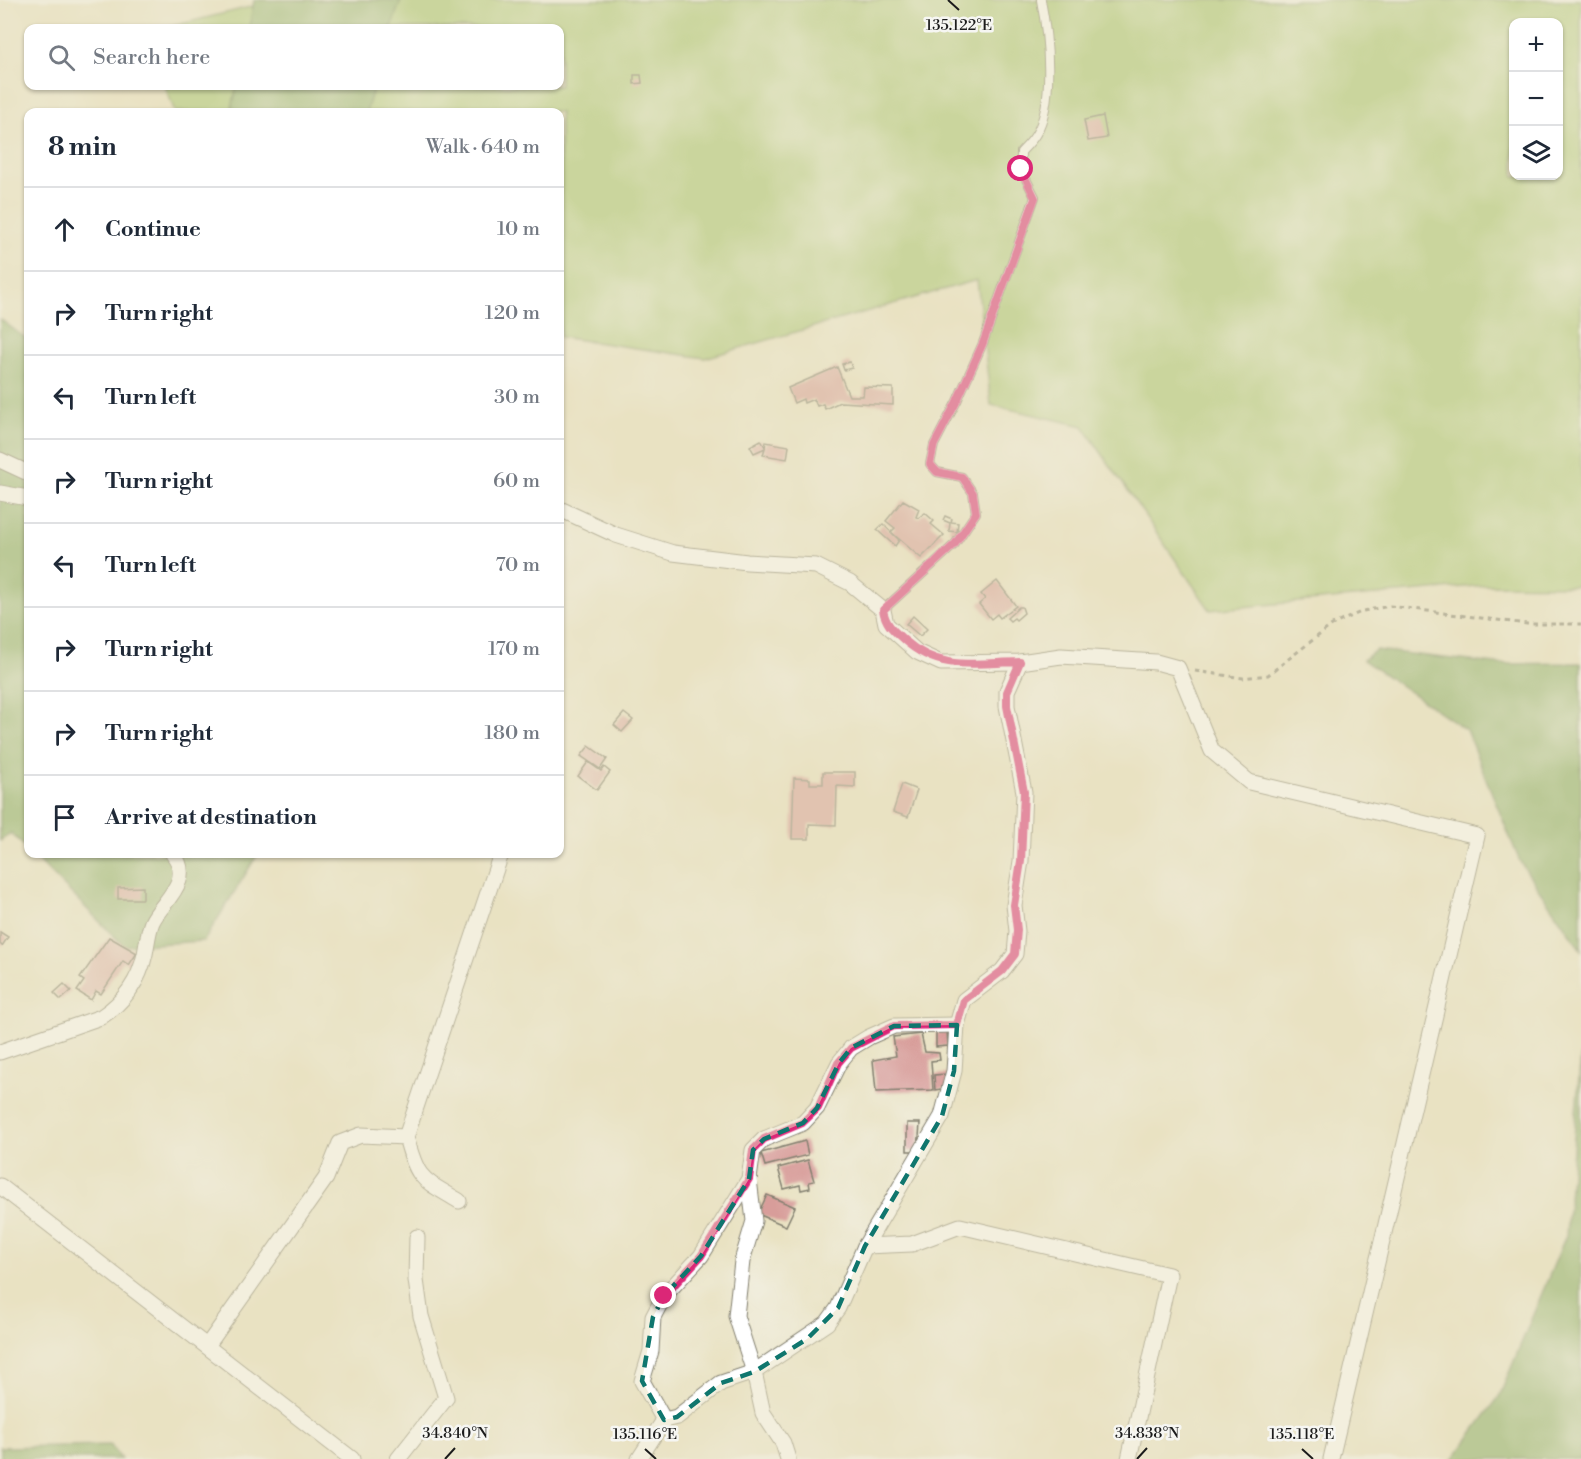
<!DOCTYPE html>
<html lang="en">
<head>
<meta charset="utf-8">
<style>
	body { margin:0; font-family:"Libre Bodoni",serif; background:#f2f2f3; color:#1f2937 }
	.controls { position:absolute; right:18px; top:18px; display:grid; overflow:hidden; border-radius:12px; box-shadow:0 2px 4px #0004 }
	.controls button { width:54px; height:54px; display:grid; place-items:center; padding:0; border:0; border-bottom:2px solid #e0e1e3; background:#fff; color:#1f2937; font:30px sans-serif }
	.stop { position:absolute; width:18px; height:18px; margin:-14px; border:4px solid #db2777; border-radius:50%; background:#fff }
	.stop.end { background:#db2777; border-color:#fff; box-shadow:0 2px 6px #0008 }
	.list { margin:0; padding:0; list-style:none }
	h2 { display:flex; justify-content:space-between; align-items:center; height:78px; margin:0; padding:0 24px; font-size:26px }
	h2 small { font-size:20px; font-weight:400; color:#747a83 }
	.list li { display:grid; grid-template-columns:39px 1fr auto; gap:18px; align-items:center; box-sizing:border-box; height:84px; padding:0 24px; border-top:2px solid #e0e1e3 }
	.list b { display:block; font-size:22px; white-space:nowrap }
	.list em { font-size:20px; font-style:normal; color:#747a83 }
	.icon { flex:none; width:33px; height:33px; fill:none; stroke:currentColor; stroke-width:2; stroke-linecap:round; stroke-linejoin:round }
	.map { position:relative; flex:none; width:1581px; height:1459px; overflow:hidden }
	.search { position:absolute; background:#fff; box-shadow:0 2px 4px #0004; left:24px; top:24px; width:540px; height:66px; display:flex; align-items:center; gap:15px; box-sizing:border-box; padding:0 21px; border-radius:12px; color:#747a83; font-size:22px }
	.panel { position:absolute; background:#fff; box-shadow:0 2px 4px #0004; left:24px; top:108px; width:540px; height:750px; border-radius:12px }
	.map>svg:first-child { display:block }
</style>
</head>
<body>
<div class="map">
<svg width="1581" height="1459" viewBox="0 0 1581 1459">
	<rect width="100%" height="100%" fill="#f6f6f2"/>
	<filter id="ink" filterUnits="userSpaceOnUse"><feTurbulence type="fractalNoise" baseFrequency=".0167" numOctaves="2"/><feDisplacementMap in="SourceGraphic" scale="12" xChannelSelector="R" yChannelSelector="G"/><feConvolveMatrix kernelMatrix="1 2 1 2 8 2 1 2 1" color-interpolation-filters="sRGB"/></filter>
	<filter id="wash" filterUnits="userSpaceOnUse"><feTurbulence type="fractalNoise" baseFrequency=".008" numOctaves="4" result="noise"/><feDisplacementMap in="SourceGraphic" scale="24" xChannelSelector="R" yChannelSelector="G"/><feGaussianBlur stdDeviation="1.35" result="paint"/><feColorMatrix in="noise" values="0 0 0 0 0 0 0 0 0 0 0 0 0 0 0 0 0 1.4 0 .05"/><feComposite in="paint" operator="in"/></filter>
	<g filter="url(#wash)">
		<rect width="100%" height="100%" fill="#e9e2c2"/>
		<path fill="#a5c66f" stroke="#607146" stroke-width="1.5" fill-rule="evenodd" d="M278 0H1581V586L1487 585 1210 610 1083 426 991 405 977 280 705 358 560 337V112H175L165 86H560V28H165ZM1514 22H1558V176H1514Z"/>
		<g fill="#84ab62" stroke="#50643f" stroke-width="1.5">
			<polygon points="254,0 401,0 391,28 249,28"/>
			<polygon points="237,86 374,86 366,112 231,112"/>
			<polygon points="0,319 28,340 28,850 11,833 0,841"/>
			<polygon points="1376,650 1496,664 1581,663 1581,950 1520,862 1466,730 1363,660"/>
			<polygon points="32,854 258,854 204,941 124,946"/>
			<polygon points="1581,1052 1581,1459 1453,1459 1499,1397 1566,1235"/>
			<polygon points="111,1445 121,1459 0,1459 0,1447"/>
		</g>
		<g id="blocks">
			<g fill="#d89d9a">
				<polygon points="634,75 641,75 642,83 634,84"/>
				<polygon points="1103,116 1107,138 1088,141 1084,120"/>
				<polygon points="850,362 852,368 844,370 842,364"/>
				<polygon points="837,367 849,396 863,396 864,387 893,388 893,405 840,402 825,409 823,404 817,406 814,399 804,403 803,399 794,403 788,388"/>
				<polygon points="761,440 765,447 766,442 789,446 787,459 763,455 765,448 754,453 750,446"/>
				<polygon points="903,500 919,509 916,517 918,518 925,513 934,521 931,524 944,535 921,558 891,532 895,528 886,521"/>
				<polygon points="945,516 952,519 951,522 958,523 957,532 949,531 950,523 943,520"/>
				<polygon points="883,524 899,540 895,546 877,530"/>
				<polygon points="997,581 1016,606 1000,618 997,614 991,619 979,604 985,599 981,594"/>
				<polygon points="1019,607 1022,607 1024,613 1016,620 1014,618 1010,621 1007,618"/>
				<polygon points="913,616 927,629 920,636 906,624"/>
				<polygon points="624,713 633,720 622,732 614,725"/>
				<polygon points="589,746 607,759 600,769 581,756"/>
				<polygon points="588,762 601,771 604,767 610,772 597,790 578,776"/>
				<polygon points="823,772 855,772 855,787 837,786 836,825 809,824 809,839 792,839 794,778 810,779 810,784 823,784"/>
				<polygon points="902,784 917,790 908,817 893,812"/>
				<polygon points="143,887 143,899 118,899 118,888"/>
				<polygon points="0,932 8,937 2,946 0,944"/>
				<polygon points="109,937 137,953 129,965 123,961 101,994 96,991 91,1000 77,991 84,981 80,978"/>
				<polygon points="64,984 71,991 61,1000 54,993"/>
				<polygon points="947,1032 948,1046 936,1047 936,1033"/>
				<polygon points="921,1034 925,1052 939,1053 940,1060 931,1061 933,1090 876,1092 873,1060 896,1056 893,1037"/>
				<polygon points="947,1074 948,1088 935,1090 934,1075"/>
				<polygon points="907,1123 920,1123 918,1151 907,1151"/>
				<polygon points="805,1141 808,1155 765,1166 761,1153"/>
				<polygon points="808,1160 814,1181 809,1182 810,1188 801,1190 800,1185 784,1189 778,1168"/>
				<polygon points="767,1195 795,1207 786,1226 758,1214"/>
			</g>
		</g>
	</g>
	<g filter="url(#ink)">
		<use href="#blocks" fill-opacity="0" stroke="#827f6f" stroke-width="1.5"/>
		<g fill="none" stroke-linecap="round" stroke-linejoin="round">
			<defs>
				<path id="lane" d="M883 610 955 544 976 513 973 493 962 477 937 472 930 464 934 445 957 401 983 343 1035 197 1021 169V152C1026 147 1032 141 1036 134 1055 102 1048 36 1041 0"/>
				<g id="street">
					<polyline points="0,460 28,473"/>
					<polyline points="0,493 28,498"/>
					<polyline points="560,509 616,535 673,553 747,562 816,566 850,583 883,610 886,624 917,652 941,663 1020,662 1061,656 1156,662 1178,668 1212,751 1249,782 1477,836 1331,1459"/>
					<polyline points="1020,662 1007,691 1007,706 1024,792 1021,861 1014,905 1017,931 1015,954 1002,971 964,1000 957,1025 954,1071 942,1116 865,1246 912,1244 960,1226 1169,1275 1129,1459"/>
					<path d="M0 1052 101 1017C124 1002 139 982 145 954 147 944 148 932 152 922 161 902 195 881 173 854"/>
					<polyline points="749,1179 754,1221 742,1261 736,1316 754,1372 763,1413 783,1443 788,1459"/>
					<polyline points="0,1186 352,1459"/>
					<path d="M459 1201C421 1178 418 1181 406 1137L501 854"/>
					<polyline points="207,1346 326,1178 340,1143 361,1135 406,1137"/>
					<polyline points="664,1420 677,1417 721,1383 754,1372 827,1323 838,1308 865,1246"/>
					<polyline points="398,1459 446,1398 421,1316 416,1280 417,1237"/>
					<polyline points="639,1459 664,1420 642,1381 651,1351 653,1317 664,1296 701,1256 749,1179 753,1150 764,1139 803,1123 817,1108 839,1063 851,1048 869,1037 894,1026 957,1025"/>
				</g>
			</defs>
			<use href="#lane" stroke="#827f6f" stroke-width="10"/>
			<use href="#street" stroke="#827f6f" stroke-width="17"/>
			<polyline stroke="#827f6f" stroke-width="3" stroke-dasharray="4.5 4.5" stroke-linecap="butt" points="1195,671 1243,678 1268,675 1332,625 1363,611 1390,606 1527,624 1581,624"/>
			<use href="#lane" stroke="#fff" stroke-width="8"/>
			<use href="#street" stroke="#fff" stroke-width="15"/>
		</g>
	</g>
	<g fill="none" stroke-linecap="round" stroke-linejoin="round" filter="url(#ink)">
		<path stroke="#db2777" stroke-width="8" d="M664 1296 701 1256 749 1179 753 1150 764 1139 802 1123 818 1108 838 1063 851 1048 894 1026 957 1025 964 1000 1002 971 1015 954 1017 930 1014 905 1021 861 1024 792 1007 706V692L1020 662C975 663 940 672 904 640 893 630 886 625 883 610L955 544 976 513 973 493 962 477 937 472 930 464 934 445 957 401 983 343 1035 198 1021 169"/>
	</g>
	<path d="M0 0H1581V1459H0ZM957 1025 954 1071 942 1116 865 1246 838 1308 807 1339 754 1372 721 1383 677 1417 664 1420 642 1381 653 1317 664 1296 701 1256 749 1179 753 1150 764 1139 803 1123 817 1108 839 1063 851 1048 894 1026Z" fill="#e9e2c2" fill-opacity=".55" fill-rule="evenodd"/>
	<path fill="none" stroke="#0f766e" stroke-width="4.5" stroke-dasharray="12 8" stroke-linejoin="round" d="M957 1025 954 1071 942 1116 865 1246 838 1308 807 1339 754 1372 721 1383 677 1417 664 1420 642 1381 653 1317 664 1296 701 1256 749 1179 753 1150 764 1139 803 1123 817 1108 839 1063 851 1048 894 1026Z"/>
	<path fill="none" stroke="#1c1c1c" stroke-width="2" d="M948 0 959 10M645 1449 656 1459M1302 1449 1313 1459M445 1459 455 1448M1137 1459 1147 1448"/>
	<g font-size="15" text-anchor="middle" fill="#1c1c1c" stroke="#f6f6f2" stroke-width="5" stroke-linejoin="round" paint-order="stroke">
		<text x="959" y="30">135.122°E</text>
		<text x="455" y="1438">34.840°N</text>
		<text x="1147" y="1438">34.838°N</text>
		<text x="645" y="1439">135.116°E</text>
		<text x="1302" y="1439">135.118°E</text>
	</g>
</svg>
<div class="controls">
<button>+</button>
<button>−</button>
<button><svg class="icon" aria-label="layers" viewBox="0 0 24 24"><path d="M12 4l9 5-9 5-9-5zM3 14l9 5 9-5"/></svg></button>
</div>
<div class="stop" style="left:1021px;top:169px"></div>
<div class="stop end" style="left:664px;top:1296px"></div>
<div class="search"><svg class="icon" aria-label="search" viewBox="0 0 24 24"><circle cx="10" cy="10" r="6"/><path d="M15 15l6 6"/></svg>Search here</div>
<section class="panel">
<h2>8 min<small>Walk · 640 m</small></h2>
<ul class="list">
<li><svg class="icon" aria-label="ahead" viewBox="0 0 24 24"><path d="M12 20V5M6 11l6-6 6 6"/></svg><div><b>Continue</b></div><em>10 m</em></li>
<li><svg class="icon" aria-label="right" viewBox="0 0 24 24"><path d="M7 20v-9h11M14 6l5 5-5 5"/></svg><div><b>Turn right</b></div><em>120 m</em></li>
<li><svg class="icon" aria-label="left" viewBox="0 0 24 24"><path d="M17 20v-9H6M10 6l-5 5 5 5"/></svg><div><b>Turn left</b></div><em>30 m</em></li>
<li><svg class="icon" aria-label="right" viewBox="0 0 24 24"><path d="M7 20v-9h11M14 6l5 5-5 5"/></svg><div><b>Turn right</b></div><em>60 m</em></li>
<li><svg class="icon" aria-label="left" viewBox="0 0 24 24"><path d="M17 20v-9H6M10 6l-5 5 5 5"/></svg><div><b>Turn left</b></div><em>70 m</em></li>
<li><svg class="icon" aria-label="right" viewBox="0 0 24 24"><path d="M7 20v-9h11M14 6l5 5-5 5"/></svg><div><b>Turn right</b></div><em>170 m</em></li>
<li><svg class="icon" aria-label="right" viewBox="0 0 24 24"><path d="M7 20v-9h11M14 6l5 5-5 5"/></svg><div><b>Turn right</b></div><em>180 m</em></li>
<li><svg class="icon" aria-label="arrive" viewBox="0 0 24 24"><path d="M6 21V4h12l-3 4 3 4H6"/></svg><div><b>Arrive at destination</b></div></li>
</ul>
</section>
</div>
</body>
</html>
